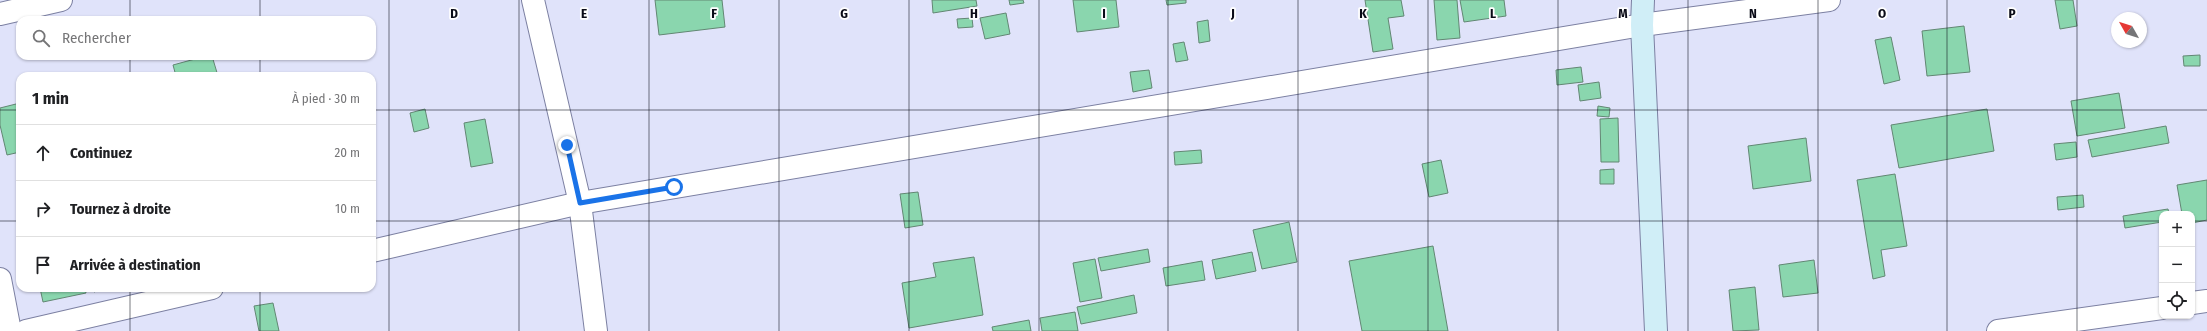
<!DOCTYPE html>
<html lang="fr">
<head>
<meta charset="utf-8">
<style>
	body { margin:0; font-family:"Fira Sans Condensed",sans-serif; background:#f2f2f2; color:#202124 }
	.controls { position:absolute; right:12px; bottom:12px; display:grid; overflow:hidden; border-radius:8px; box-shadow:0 1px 3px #0004 }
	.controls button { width:36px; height:36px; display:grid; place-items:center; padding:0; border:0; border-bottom:1px solid #e0e0e0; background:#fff; color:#202124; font:20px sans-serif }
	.compass { position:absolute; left:2111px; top:12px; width:36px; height:36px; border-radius:50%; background:#fff; box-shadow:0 1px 3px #0004; rotate:309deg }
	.stop { position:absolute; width:12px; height:12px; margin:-9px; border:3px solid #1a73e8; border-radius:50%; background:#fff }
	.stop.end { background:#1a73e8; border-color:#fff; box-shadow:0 1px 4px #0008 }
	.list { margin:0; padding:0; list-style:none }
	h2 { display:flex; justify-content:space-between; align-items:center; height:52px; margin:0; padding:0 16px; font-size:17px }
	h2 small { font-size:13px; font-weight:400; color:#757577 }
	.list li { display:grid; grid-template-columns:26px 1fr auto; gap:12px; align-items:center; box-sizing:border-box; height:56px; padding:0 16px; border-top:1px solid #e0e0e0 }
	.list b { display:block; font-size:15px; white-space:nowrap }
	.list em { font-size:13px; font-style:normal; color:#757577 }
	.icon { flex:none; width:22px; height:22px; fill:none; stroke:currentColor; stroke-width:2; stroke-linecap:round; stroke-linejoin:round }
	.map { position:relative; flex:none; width:2207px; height:331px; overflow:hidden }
	.search { position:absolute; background:#fff; box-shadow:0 1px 3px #0004; left:16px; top:16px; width:360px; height:44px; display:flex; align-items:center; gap:10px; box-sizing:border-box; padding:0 14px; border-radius:12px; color:#757577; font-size:15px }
	.panel { position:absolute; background:#fff; box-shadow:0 1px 3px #0004; left:16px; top:72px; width:360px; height:220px; border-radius:12px }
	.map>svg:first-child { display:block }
</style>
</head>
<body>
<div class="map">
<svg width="2207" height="331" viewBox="0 0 2207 331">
	<rect width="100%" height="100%" fill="#e0e3fa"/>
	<g fill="#8ad6ae" stroke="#628773">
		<polygon points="655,0 722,0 725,27 659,35"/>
		<polygon points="932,0 976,0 977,6 933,13"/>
		<polygon points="1009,0 1023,0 1024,3 1010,5"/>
		<polygon points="1073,0 1116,0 1119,27 1077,32"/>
		<polygon points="1166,0 1186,0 1186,3 1167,5"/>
		<polygon points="1365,0 1401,0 1404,16 1388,18 1393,49 1373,52"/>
		<polygon points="1434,0 1457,0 1460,38 1437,40"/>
		<polygon points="1460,0 1504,0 1506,16 1464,22"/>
		<polygon points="2055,0 2073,0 2077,26 2060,29"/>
		<polygon points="1006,13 1010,34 985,39 980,18"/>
		<polygon points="972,18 973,27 958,28 957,19"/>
		<polygon points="1208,20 1210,41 1199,43 1197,22"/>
		<polygon points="1964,26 1970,72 1927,76 1922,31"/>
		<polygon points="1891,37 1900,80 1884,84 1875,40"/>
		<polygon points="1184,42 1188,60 1176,62 1173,44"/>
		<polygon points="2200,55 2200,66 2184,66 2183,56"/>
		<polygon points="206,56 212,56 218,76 176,76 173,65"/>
		<polygon points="1581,67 1583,82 1557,85 1556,70"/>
		<polygon points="1149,70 1152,88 1133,92 1130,72"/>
		<polygon points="1599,82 1601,98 1580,101 1578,85"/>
		<polygon points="2119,93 2125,128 2077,136 2071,101"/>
		<polygon points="20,103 20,152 7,155 0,125 0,108"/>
		<polygon points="1598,106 1610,108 1609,117 1597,116"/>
		<polygon points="425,109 429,128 414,132 410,113"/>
		<polygon points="1987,109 1994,151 1899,168 1891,125"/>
		<polygon points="1618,118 1619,162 1601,162 1600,119"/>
		<polygon points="485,119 493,163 471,167 464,123"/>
		<polygon points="2166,126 2169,143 2092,157 2088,140"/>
		<polygon points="1806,138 1811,181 1753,189 1748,146"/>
		<polygon points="2076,142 2077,157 2056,160 2054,144"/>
		<polygon points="1201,150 1202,163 1175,165 1174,152"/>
		<polygon points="1441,160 1448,193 1429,197 1422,164"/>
		<polygon points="1614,169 1614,184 1600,184 1600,170"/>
		<polygon points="1895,174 1907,246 1881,250 1885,276 1873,279 1857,180"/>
		<polygon points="2207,180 2207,220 2192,223 2192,214 2182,214 2177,185"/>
		<polygon points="918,192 923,225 905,228 900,194"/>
		<polygon points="2083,195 2084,207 2058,210 2057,197"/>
		<polygon points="2168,209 2169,214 2162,214 2162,222 2125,228 2123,216"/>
		<polygon points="1289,222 1297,262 1262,269 1253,230"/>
		<polygon points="1433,246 1448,331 1362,331 1349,261"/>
		<polygon points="1148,249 1150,262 1101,271 1098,258"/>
		<polygon points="1252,252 1256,271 1216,279 1212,260"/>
		<polygon points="974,257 983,315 909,328 902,283 936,277 933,263"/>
		<polygon points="1095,259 1102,298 1080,302 1073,263"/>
		<polygon points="1814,260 1818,293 1783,297 1779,265"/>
		<polygon points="1202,261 1205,280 1166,286 1163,268"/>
		<polygon points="1755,287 1759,330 1733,331 1729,290"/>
		<polygon points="40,288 85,288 86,293 43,302"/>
		<polygon points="93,288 103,288 103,289 94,292"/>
		<polygon points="1134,295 1137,313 1081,324 1077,307"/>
		<polygon points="273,303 279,331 259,331 254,306"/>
		<polygon points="1075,312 1078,331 1042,331 1040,318"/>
		<polygon points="1029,320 1031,331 993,331 992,327"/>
	</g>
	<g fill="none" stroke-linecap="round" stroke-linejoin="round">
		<defs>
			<g id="street">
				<polyline points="533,0 580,203 596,331"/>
				<polyline points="0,14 61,0"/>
				<polyline points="372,251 580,203 1642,25 1829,0"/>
				<polyline points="0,279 10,331"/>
				<polyline points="2192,303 2207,301"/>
				<polyline points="26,331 212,288"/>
				<polyline points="1998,331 2162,308"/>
			</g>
			<polyline id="secondary" points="1643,0 1642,25 1656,331"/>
		</defs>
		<use href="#street" stroke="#7c80a2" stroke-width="24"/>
		<use href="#secondary" stroke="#7c80a2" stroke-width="24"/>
		<use href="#street" stroke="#fff" stroke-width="22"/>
		<use href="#secondary" stroke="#d0eef7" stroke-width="22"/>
	</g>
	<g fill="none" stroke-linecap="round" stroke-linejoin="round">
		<polyline stroke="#1a73e8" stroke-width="5" points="567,145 580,203 674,187"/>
	</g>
	<path fill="none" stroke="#0a0b17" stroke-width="1" stroke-opacity="0.55" d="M130 0V20M260 0V20M389 0V331M519 0V331M649 0V331M779 0V331M909 0V331M1039 0V331M1168 0V331M1298 0V331M1428 0V331M1558 0V331M1688 0V331M1818 0V331M1947 0V331M2077 0V331M130 56V76M260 56V76M0 110H20M372 110H2207M0 221H20M372 221H2162M2192 221H2207M130 288V331M260 288V331"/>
	<g font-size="13" text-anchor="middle" font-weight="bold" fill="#0a0b17" stroke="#fff" stroke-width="3.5" stroke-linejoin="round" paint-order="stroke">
		<text x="454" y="18">D</text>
		<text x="584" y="18">E</text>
		<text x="714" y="18">F</text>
		<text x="844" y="18">G</text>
		<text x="974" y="18">H</text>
		<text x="1104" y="18">I</text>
		<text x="1233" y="18">J</text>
		<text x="1363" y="18">K</text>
		<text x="1493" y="18">L</text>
		<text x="1623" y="18">M</text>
		<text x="1753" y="18">N</text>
		<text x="1882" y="18">O</text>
		<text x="2012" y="18">P</text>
	</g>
</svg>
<div class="controls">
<button>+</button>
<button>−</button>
<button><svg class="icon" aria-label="locate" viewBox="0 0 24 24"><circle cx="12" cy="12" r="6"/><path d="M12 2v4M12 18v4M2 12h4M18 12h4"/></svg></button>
</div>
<svg class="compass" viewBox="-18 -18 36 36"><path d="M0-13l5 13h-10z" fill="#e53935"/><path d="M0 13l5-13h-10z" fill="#757577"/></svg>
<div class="stop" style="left:674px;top:187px"></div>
<div class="stop end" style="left:567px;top:145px"></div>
<div class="search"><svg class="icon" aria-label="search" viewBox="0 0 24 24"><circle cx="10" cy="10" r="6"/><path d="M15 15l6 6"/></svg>Rechercher</div>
<section class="panel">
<h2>1 min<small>À pied · 30 m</small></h2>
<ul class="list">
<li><svg class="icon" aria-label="ahead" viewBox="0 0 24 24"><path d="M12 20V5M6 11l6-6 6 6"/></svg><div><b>Continuez</b></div><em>20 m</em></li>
<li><svg class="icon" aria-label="right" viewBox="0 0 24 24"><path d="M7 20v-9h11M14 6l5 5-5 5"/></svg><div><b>Tournez à droite</b></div><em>10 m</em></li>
<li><svg class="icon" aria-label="arrive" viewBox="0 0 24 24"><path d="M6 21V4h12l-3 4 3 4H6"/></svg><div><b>Arrivée à destination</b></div></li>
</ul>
</section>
</div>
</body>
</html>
